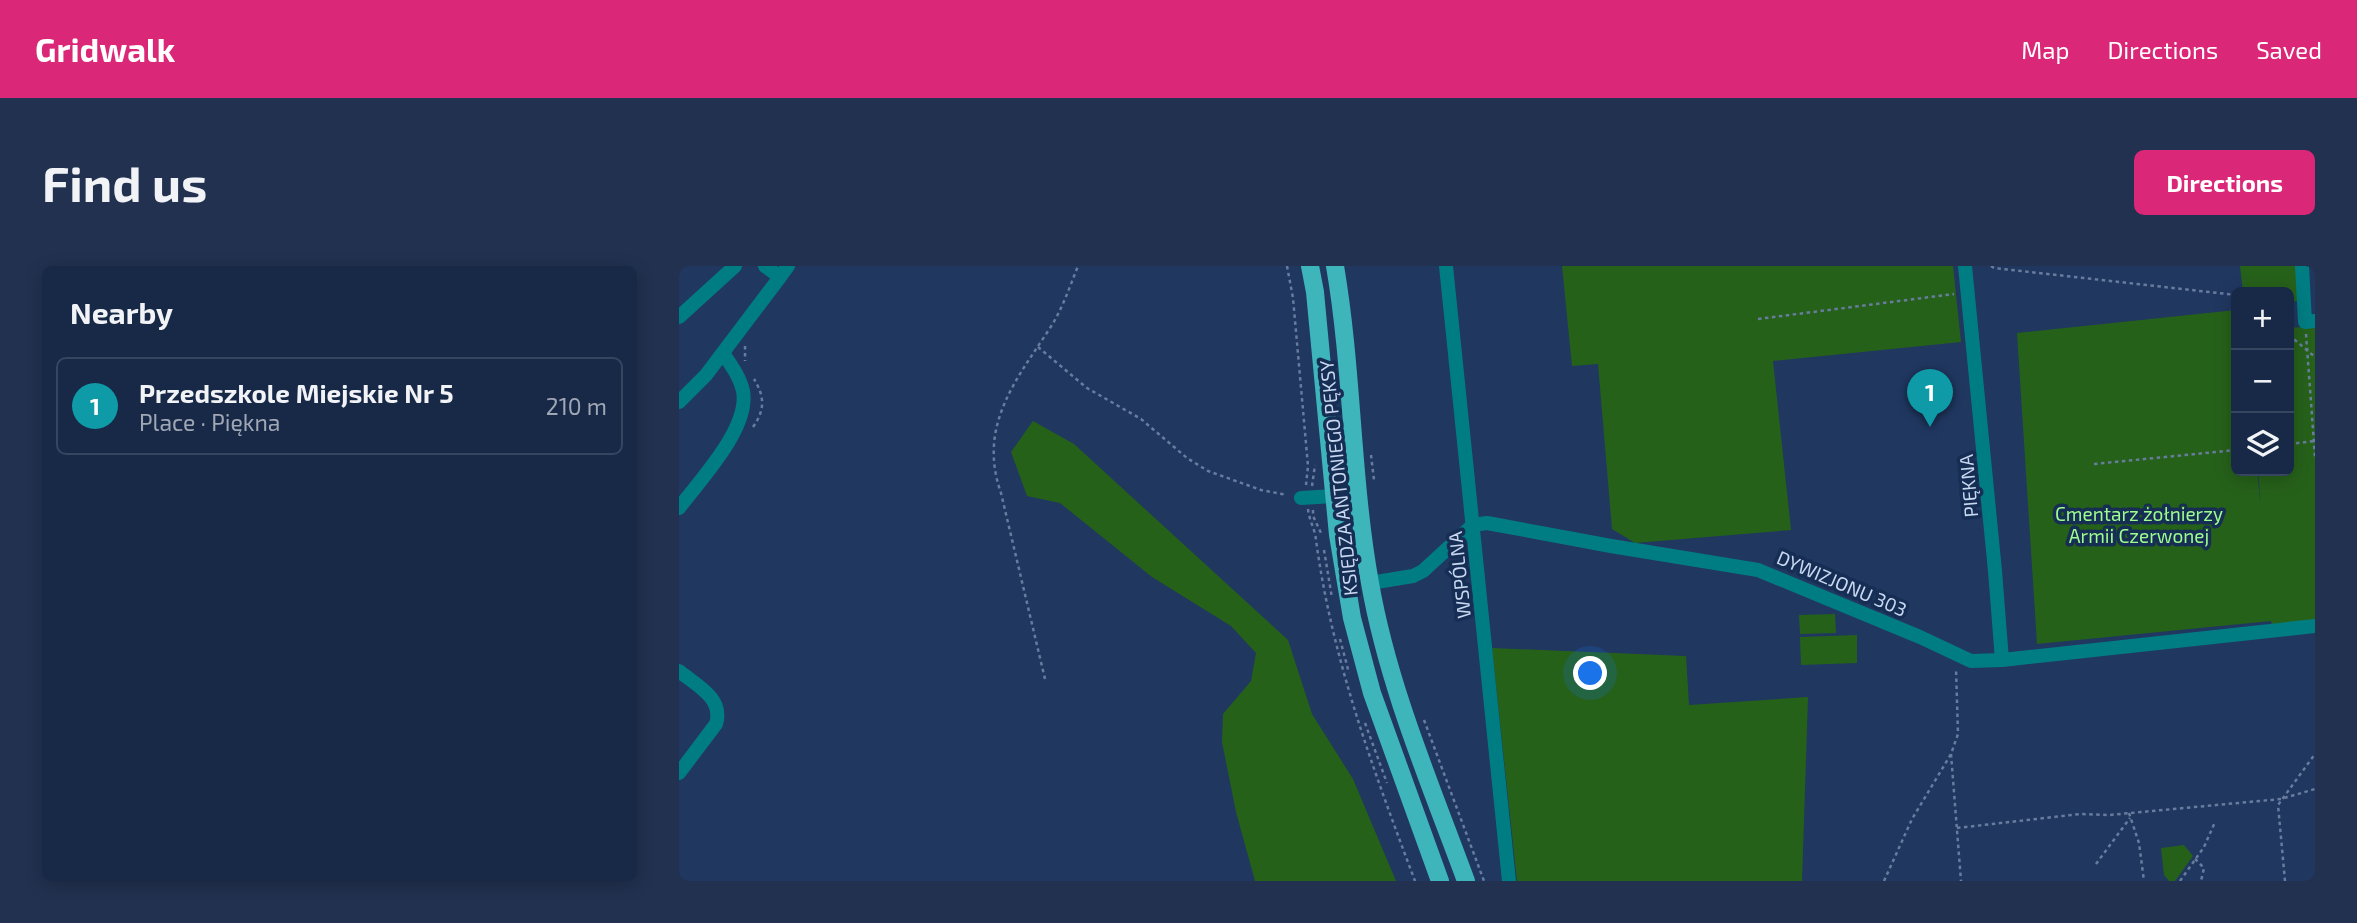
<!DOCTYPE html>
<html lang="en">
<head>
<meta charset="utf-8">
<style>
	body { margin:0; font-family:"Exo 2",sans-serif; background:#21314f; color:#f1f3f6 }
	.controls { position:absolute; right:21px; top:21px; display:grid; overflow:hidden; border-radius:10px; box-shadow:0 4px 18px #0003 }
	.controls button { width:63px; height:63px; display:grid; place-items:center; padding:0; border:0; border-bottom:2px solid #364560; background:#182948; color:#f1f3f6; font:35px sans-serif }
	.you { position:absolute; left:912px; top:408px; width:24px; height:24px; margin:-18px; border:5px solid #fff; border-radius:50%; background:#1a73e8; box-shadow:0 0 0 10px #1a73e833 }
	.badge { display:grid; place-items:center; width:46px; height:46px; border-radius:50%; background:#db2777; color:#fff; font-size:23px; font-weight:700 }
	.pin { position:absolute; translate:-50% -58px; filter:drop-shadow(0 2px 4px #0008) }
	.pin::after { content:''; position:absolute; top:37px; width:24px; height:21px; background:inherit; clip-path:polygon(0 0,100% 0,50% 100%) }
	.list { margin:0; padding:0; list-style:none }
	h2 { display:flex; justify-content:space-between; align-items:center; height:91px; margin:0; padding:0 28px; font-size:30px }
	h2 small { font-size:23px; font-weight:400; color:#9fa6b4 }
	.list li { display:grid; grid-template-columns:46px 1fr auto; gap:21px; align-items:center; box-sizing:border-box; height:98px; margin:0 14px 14px; padding:0 14px; border:2px solid #364560; border-radius:10px }
	.list b { display:block; font-size:26px; white-space:nowrap }
	.list p { margin:0; font-size:23px; white-space:nowrap; color:#9fa6b4 }
	.list em { font-size:23px; font-style:normal; color:#9fa6b4 }
	.icon { flex:none; width:38px; height:38px; fill:none; stroke:currentColor; stroke-width:2; stroke-linecap:round; stroke-linejoin:round }
	.map { position:relative; flex:none; width:1636px; height:615px; overflow:hidden; border-radius:10px }
	header { display:flex; align-items:center; gap:42px; box-sizing:border-box; height:98px; padding:0 35px; background:#db2777; color:#fff }
	header strong { font-size:33px }
	nav { display:flex; gap:38px; margin-inline-start:auto; font-size:24px }
	.intro { display:flex; align-items:center; justify-content:space-between; box-sizing:border-box; height:168px; padding:0 42px }
	h1 { margin:0; font-size:49px }
	.button { padding:18px 32px; border-radius:10px; background:#db2777; color:#fff; font-size:24px; font-weight:700 }
	main { display:flex; gap:42px; padding:0 42px }
	aside { flex:1; background:#182948; border-radius:10px; box-shadow:0 4px 18px #0003 }
	.map>svg:first-child { display:block }
</style>
</head>
<body>
<header>
<strong>Gridwalk</strong>
<nav><a>Map</a><a>Directions</a><a>Saved</a></nav>
</header>
<div class="intro"><h1>Find us</h1><a class="button">Directions</a></div>
<main>
<aside>
<h2>Nearby<small></small></h2>
<ul class="list">
<li><span class="badge" style="background:#0f9aa8">1</span><div><b>Przedszkole Miejskie Nr 5</b><p>Place · Piękna</p></div><em>210 m</em></li>
</ul>
</aside>
<div class="map">
<svg width="1636" height="615" viewBox="0 0 1636 615">
	<rect width="100%" height="100%" fill="#203760"/>
	<g fill="#26611a">
		<polygon points="883,0 1274,0 1282,76 1094,95 1112,264 956,277 933,263 919,98 893,100"/>
		<polygon points="1561,0 1617,0 1620,35 1610,36 1610,26 1564,26"/>
		<polygon points="1557,44 1557,205 1578,205 1582,241 1579,205 1610,205 1610,62 1636,60 1636,355 1593,359 1592,355 1358,378 1338,67"/>
		<polygon points="354,155 395,178 609,374 633,448 674,513 717,615 576,615 557,546 543,476 544,448 572,415 577,387 552,360 473,311 381,237 348,230 332,186"/>
		<polygon points="1156,348 1157,367 1121,368 1120,349"/>
		<polygon points="1178,369 1178,397 1122,399 1121,371"/>
		<polygon points="813,382 1007,390 1010,439 1129,431 1123,615 838,615"/>
		<polygon points="1505,579 1514,590 1496,615 1490,615 1485,609 1482,582"/>
	</g>
	<g fill="none" stroke-linecap="round" stroke-linejoin="round">
		<g stroke="#687c9e" stroke-width="2.5" stroke-dasharray="3.5 3.5" stroke-linecap="butt">
			<polyline points="608,0 614,32 629,200 627,219"/>
			<polyline points="1312,0 1315,2 1557,29"/>
			<polyline points="1079,53 1275,28"/>
			<polyline points="1627,68 1636,191"/>
			<polyline points="1610,69 1636,91"/>
			<polyline points="66,80 66,95"/>
			<polyline points="359,81 408,122 462,153 508,192 529,205 582,224 608,229"/>
			<path d="M74 161C86 144 86 131 75 113"/>
			<polyline points="1610,178 1636,175"/>
			<polyline points="692,189 695,214"/>
			<polyline points="1415,198 1557,184"/>
			<polyline points="633,220 636,199"/>
			<path d="M629 243C630 254 636 263 637 274 653 393 694 503 736 615"/>
			<polyline points="634,244 634,250 642,267"/>
			<polyline points="645,284 653,332"/>
			<polyline points="661,373 670,407"/>
			<path d="M366 413 322 227C298 159 338 113 373 59 384 41 391 20 399 0"/>
			<polyline points="745,454 805,615"/>
			<polyline points="686,457 708,517"/>
			<polyline points="1272,488 1282,615"/>
			<polyline points="1450,547 1460,577 1465,615"/>
			<polyline points="1278,562 1401,548 1430,549 1602,533 1636,523"/>
			<polyline points="1516,593 1525,602 1522,615"/>
			<polyline points="1417,598 1451,552"/>
			<polyline points="1205,615 1233,553 1272,488 1279,468 1277,402"/>
			<polyline points="1501,615 1525,581 1536,556"/>
			<polyline points="1606,615 1599,539 1636,488"/>
		</g>
		<g stroke="#007d83" stroke-width="14">
			<polyline points="86,0 101,11 109,0"/>
			<polyline points="767,0 830,615"/>
			<polyline points="1286,0 1316,305 1323,394"/>
			<polyline points="1623,0 1626,56 1636,55"/>
			<polyline points="0,51 56,0"/>
			<polyline points="0,136 27,109 101,11"/>
			<polyline points="622,232 655,230"/>
			<path d="M0 242C21 214 71 162 64 125 61 111 52 99 44 87"/>
			<polyline points="691,317 734,310 744,305 794,259 808,257 932,280 1079,304 1241,371 1292,395 1323,394 1636,360"/>
			<path d="M0 405C17 419 45 432 37 458L0 507"/>
		</g>
		<g stroke="#3eb4bb" stroke-width="18">
			<polyline points="631,0 636,26 659,269 673,352 693,427 761,615"/>
			<path d="M656 0C674 105 672 212 691 317 709 420 751 517 787 615"/>
		</g>
	</g>
	<g text-anchor="middle" dominant-baseline="central" stroke-width="7" stroke-linejoin="round" paint-order="stroke">
		<g font-size="19" fill="#c8d8f1" stroke="#162d54">
			<text transform="translate(659 212) rotate(-96)">KSIĘDZA ANTONIEGO PĘKSY</text>
			<text transform="translate(1289 220) rotate(-95)">PIĘKNA</text>
			<text transform="translate(780 309) rotate(-96)">WSPÓLNA</text>
			<text transform="translate(1163 317) rotate(23)">DYWIZJONU 303</text>
		</g>
		<g font-size="19" fill="#9efd8c" stroke="#162d54">
			<text x="1460" y="247">Cmentarz żołnierzy<tspan x="1460" dy="22">Armii Czerwonej</tspan></text>
		</g>
	</g>
</svg>
<div class="controls">
<button>+</button>
<button>−</button>
<button><svg class="icon" aria-label="layers" viewBox="0 0 24 24"><path d="M12 4l9 5-9 5-9-5zM3 14l9 5 9-5"/></svg></button>
</div>
<div class="you"></div>
<div class="pin badge" style="left:1251px;top:161px;background:#0f9aa8">1</div>
</div>
</main>
</body>
</html>
